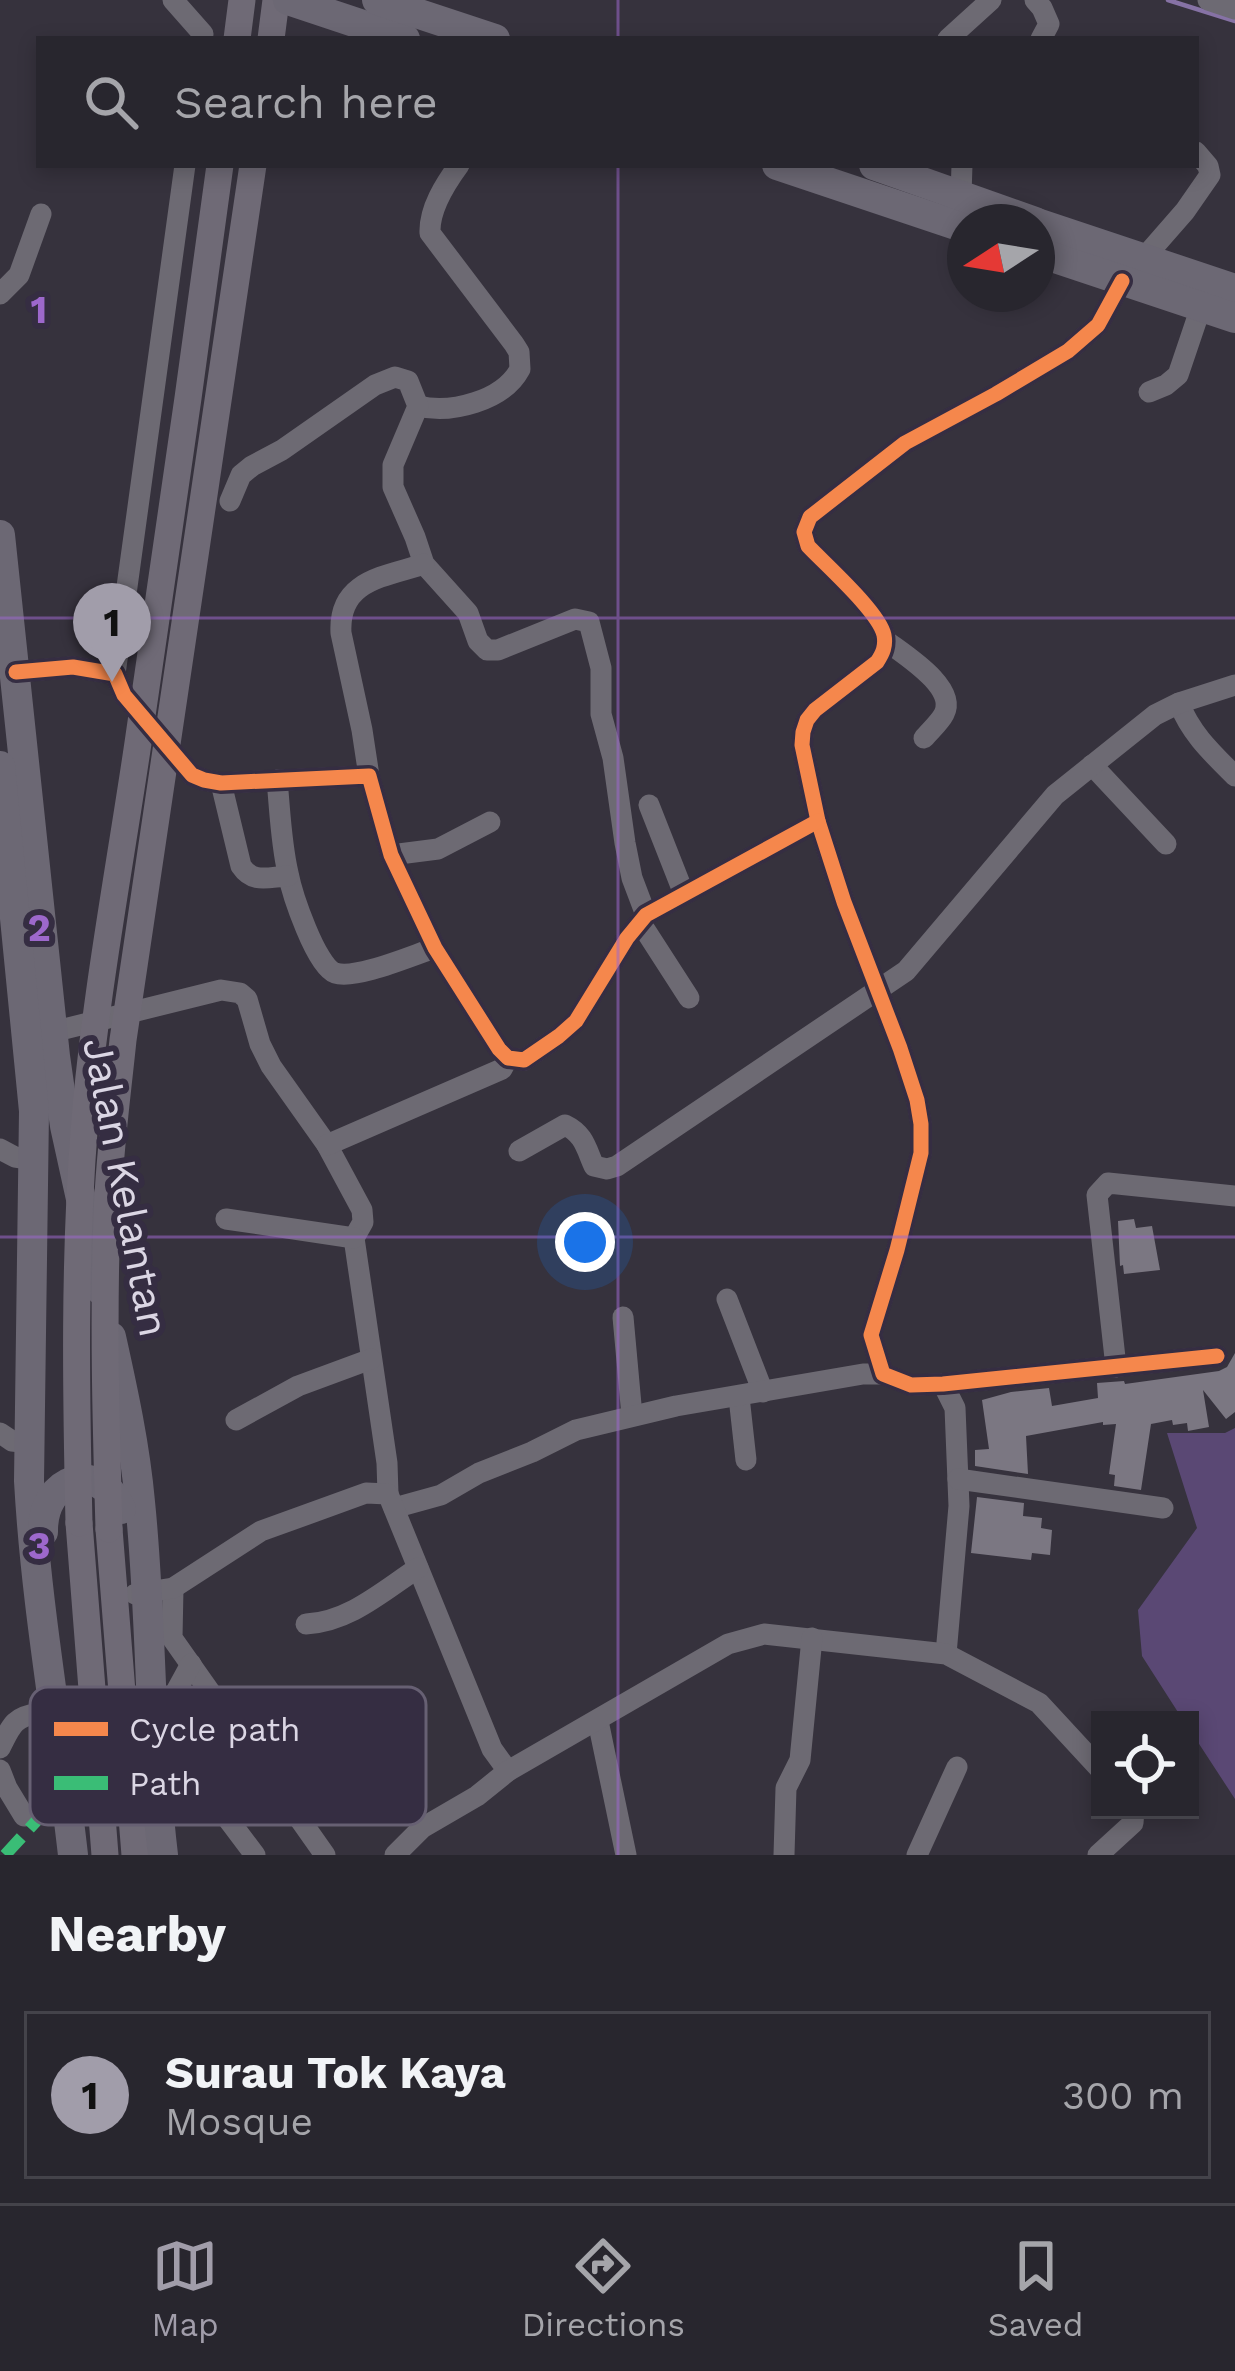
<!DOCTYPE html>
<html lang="en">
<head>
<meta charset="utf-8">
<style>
	body { margin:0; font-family:"Work Sans",sans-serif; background:#34323a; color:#f1f3f6 }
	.controls { position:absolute; right:36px; bottom:36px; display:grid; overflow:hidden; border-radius:0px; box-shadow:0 6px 18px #0003 }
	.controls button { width:108px; height:108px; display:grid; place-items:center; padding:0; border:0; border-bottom:3px solid #44434a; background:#28262e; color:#f1f3f6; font:60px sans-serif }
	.compass { position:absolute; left:947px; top:204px; width:108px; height:108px; border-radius:50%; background:#28262e; box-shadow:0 6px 18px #0003; rotate:258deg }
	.you { position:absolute; left:585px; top:1242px; width:42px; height:42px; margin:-30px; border:9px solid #fff; border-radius:50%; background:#1a73e8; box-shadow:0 0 0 18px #1a73e833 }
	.badge { display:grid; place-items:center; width:78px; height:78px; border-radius:50%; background:#a19daa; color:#111; font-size:39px; font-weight:700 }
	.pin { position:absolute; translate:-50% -99px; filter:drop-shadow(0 3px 6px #0008) }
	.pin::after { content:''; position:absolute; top:63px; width:42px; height:36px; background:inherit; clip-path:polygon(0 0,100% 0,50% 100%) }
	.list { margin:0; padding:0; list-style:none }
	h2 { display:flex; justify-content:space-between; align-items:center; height:156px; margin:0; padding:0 48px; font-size:51px }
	h2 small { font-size:39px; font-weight:400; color:#a5a5aa }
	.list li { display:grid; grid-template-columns:78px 1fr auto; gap:36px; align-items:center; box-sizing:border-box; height:168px; margin:0 24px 24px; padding:0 24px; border:3px solid #44434a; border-radius:0px }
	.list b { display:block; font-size:45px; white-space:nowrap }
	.list p { margin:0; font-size:39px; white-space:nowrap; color:#a5a5aa }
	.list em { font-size:39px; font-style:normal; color:#a5a5aa }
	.icon { flex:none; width:66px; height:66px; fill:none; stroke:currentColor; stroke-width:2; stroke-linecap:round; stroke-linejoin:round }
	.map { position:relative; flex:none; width:1235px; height:1855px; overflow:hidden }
	.search { position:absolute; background:#28262e; box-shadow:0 6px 18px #0003; left:36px; right:36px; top:36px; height:132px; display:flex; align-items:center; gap:30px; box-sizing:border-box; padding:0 42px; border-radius:0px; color:#a5a5aa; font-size:45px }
	.sheet { height:348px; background:#28262e }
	nav { display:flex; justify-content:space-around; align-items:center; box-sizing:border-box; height:168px; border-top:3px solid #44434a; background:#28262e; font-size:33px; color:#a5a5aa }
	nav a { display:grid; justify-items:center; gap:6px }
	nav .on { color:#a19daa }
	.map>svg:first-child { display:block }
</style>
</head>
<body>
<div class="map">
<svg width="1235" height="1855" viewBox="0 0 1235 1855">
	<rect width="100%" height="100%" fill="#36323d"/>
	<polygon fill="#5a4874" points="1235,1428 1235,1799 1190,1730 1190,1720 1183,1720 1142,1656 1138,1610 1197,1528 1167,1433 1225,1433"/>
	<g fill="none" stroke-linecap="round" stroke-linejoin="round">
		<polyline stroke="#8672a5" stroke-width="4.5" points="1168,0 1235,21"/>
	</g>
	<g fill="#7b7782">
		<polygon points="1134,1219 1136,1228 1152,1226 1160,1270 1124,1274 1123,1265 1120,1266 1118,1221"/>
		<polygon points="1235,1353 1235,1412 1226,1419 1203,1390 1209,1427 1188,1431 1187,1423 1173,1425 1172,1420 1151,1424 1141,1490 1114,1486 1115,1475 1109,1474 1116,1424 1103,1425 1103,1422 1026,1436 1028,1474 975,1466 975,1450 989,1449 982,1400 1011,1392 1049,1388 1052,1406 1098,1398 1097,1383 1124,1381 1125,1384 1219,1371 1227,1367"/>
		<polygon points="977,1497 1024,1503 1023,1516 1042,1518 1041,1528 1052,1530 1050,1555 1032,1553 1031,1560 971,1553"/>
	</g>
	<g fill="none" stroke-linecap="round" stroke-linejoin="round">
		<g stroke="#6d6a73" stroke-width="21">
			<polyline points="173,0 203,34 202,39"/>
			<polyline points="1035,0 1042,8 1049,24 1041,39"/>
			<polyline points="1208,0 1235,9"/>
			<polyline points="948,39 991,0"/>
			<polyline points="961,195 962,165"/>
			<polyline points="1144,258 1185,211 1210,175 1208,166 1196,152"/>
			<path d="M1122 281 1098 325 1068 351 996 394 905 443 810 517 804 532 808 546C826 565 879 612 884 635 886 646 883 653 877 662L815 710 807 720 803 732 802 745 818 821 844 902 900 1048 917 1100 921 1124V1153L897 1250 871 1335 883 1374 911 1385 943 1384 1217 1356"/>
			<polyline points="0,294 19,275 41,214"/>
			<polyline points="1149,392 1166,385 1178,375 1201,307"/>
			<path d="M418 406C451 414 503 401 520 369L519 352 514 344 430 233C429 209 445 184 459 165"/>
			<polyline points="230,501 241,475 252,466 282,450 375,385 395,377 408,381 418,406 393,465 393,487 415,537 424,564 468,613 478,641 487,650 498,650 575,619 589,622 601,668 601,714 613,758 625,843 632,878 646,915"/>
			<path d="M885 640C903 654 958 687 944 714 940 722 930 731 924 738"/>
			<polyline points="16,672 73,667 115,674 124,695 192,775 204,780 221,783 369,776 391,855 435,948 499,1049 508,1058 524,1060 559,1036 576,1021 627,938 646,915 818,821"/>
			<polyline points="115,674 185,165"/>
			<path d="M1179 703C1191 734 1212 753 1235 776"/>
			<polyline points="1092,765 1166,844"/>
			<path d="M369 776 362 730 341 633C338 580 384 577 424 564"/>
			<path d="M277 780C280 811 281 843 288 873 292 894 316 966 335 973 356 980 413 955 435 948"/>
			<path d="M221 783 241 866C253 884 268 877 288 876"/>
			<polyline points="649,805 684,894"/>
			<polyline points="391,855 438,849 490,822"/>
			<polyline points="640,922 689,998"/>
			<polyline points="52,1032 221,990 240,993 247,999 260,1044 271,1066 327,1145 362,1210 363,1222 354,1238 387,1463 388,1494"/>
			<polyline points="327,1145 502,1069 508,1058"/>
			<polyline points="0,1149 15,1157 35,1160"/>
			<path d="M519 1151 565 1125C584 1134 586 1148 594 1166L607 1169 617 1166 906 971 1055 795 1155 715 1179 703 1235 685"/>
			<polyline points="226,1219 354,1238"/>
			<polyline points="727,1299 763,1392"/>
			<polyline points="623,1317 632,1416"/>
			<polyline points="1116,1367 1097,1195 1108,1183 1235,1196"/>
			<polyline points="943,1384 955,1408 959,1506 946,1654"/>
			<polyline points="739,1397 746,1460"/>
			<polyline points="236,1420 298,1386 371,1359"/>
			<polyline points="0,1433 12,1441 30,1443"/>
			<polyline points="958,1479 1163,1508"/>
			<polyline points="394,1508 441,1495 479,1473 532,1452 576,1430 676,1406 863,1374 883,1374"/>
			<polyline points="173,1588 172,1638 325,1855"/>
			<polyline points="135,1594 173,1588 261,1531 366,1493 388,1494 492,1749 508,1771"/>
			<path d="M306 1624C349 1622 383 1591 418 1568"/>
			<polyline points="191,1664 173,1697 180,1777 200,1782 251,1748"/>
			<polyline points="598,1721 626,1855"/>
			<path d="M0 1748C10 1729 13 1716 37 1714"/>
			<polyline points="0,1770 7,1788 24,1816 46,1810"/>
			<polyline points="200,1782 255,1855"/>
			<polyline points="395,1855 422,1828 477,1796 508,1771 728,1644 764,1634 946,1654 1039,1703 1100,1769"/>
			<polyline points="784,1855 786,1788 800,1760 812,1638"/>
			<polyline points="917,1855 957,1767"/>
			<polyline points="1098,1855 1133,1823 1134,1810"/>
		</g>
		<g stroke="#6f6a76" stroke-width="27">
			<polyline points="237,39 242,0"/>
			<polyline points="271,39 276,0"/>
			<polyline points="79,1523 105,1855"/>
			<polyline points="109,1529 135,1855"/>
		</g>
		<g stroke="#6c6874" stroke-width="30">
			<polyline points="288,0 405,39"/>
			<polyline points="377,0 495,39"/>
			<polyline points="777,165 965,228"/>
			<polyline points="874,165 1035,222"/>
			<polyline points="1037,223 1235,289"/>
			<polyline points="1037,252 1235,318"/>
			<polyline points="0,535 55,1056 65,1126 101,1290"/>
			<path d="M0 766 34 1111 29 1481C36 1607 59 1730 73 1855"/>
			<path d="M111 1337C123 1391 135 1446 140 1502 152 1619 149 1738 163 1855"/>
			<path d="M43 1532C42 1477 99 1459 121 1509"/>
		</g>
		<g stroke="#6f6a76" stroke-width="27">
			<path d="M79 1523C76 1392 74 1262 84 1131 94 1001 119 872 138 743 167 550 194 358 220 165"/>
			<path d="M109 1529C106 1424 103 1320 107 1215 109 1156 117 1098 123 1040L253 165"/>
		</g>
		<polyline stroke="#3abd76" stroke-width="12" stroke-dasharray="24 12" stroke-linecap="butt" points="5,1855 52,1804 67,1799"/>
		<defs>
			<g id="cycleway">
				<path d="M1122 281 1098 325 1068 351 996 394 905 443 810 517 804 532 808 546C826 565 879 612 884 635 886 646 883 653 877 662L815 710 807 720 803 732 802 745 818 821 844 902 900 1048 917 1100 921 1124V1153L897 1250 871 1335 883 1374 911 1385 943 1384 1217 1356"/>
				<polyline points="16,672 73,667 115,674 124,695 192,775 204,780 221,783 369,776 391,855 435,948 499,1049 508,1058 524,1060 559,1036 576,1021 627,938 646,915 818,821"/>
			</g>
		</defs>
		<use href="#cycleway" stroke="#352d42" stroke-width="22"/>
		<use href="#cycleway" stroke="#f5874c" stroke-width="15"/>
	</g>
	<path fill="none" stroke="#9d68cc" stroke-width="3" stroke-opacity="0.55" d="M618 0V39M618 165V1855M0 618H1235M0 1237H1235"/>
	<g text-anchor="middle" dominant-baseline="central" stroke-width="12" stroke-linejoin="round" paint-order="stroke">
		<g font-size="42" fill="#dbd6e4" stroke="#352d42">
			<text transform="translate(126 1187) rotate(79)">Jalan Kelantan</text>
		</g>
	</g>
	<rect x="30" y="1687" width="396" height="138" rx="18" fill="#352d42" stroke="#676073" stroke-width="3"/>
	<rect x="54" y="1722" width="54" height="14" fill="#f5874c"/>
	<rect x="54" y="1776" width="54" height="14" fill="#3abd76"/>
	<g font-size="33" fill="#dbd6e4">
		<text x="129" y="1741">Cycle path</text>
		<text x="129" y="1795">Path</text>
	</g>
	<g font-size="39" text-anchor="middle" font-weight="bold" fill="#9d68cc" stroke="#352d42" stroke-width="12" stroke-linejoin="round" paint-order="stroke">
		<text x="39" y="323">1</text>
		<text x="39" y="941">2</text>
		<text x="39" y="1559">3</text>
	</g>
</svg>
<div class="controls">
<button><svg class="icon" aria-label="locate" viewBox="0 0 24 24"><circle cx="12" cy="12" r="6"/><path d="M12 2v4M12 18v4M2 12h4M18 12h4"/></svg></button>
</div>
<svg class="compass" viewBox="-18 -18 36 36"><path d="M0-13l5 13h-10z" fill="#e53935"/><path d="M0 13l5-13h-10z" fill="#a5a5aa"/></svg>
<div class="you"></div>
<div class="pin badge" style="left:112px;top:682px">1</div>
<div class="search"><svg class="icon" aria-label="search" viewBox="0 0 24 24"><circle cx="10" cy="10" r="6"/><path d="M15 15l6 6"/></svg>Search here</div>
</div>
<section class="sheet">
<h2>Nearby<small></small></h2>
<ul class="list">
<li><span class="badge">1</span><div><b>Surau Tok Kaya</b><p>Mosque</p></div><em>300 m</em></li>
</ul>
</section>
<nav>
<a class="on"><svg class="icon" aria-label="map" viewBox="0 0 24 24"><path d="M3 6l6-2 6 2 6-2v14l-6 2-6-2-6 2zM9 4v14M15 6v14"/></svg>Map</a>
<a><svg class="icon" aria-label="directions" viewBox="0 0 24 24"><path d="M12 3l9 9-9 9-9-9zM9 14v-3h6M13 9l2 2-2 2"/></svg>Directions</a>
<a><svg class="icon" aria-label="saved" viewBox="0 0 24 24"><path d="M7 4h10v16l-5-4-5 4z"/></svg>Saved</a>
</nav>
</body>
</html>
